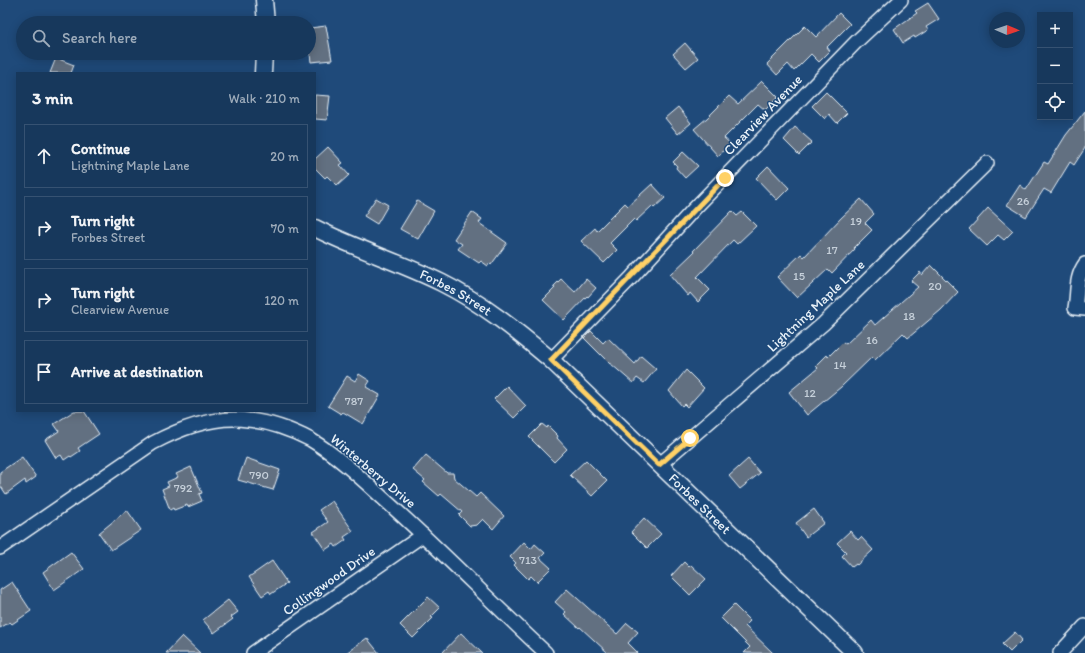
<!DOCTYPE html>
<html lang="en">
<head>
<meta charset="utf-8">
<style>
	body { margin:0; font-family:Itim,sans-serif; background:#244365; color:#f1f3f6 }
	.controls { position:absolute; right:12px; top:12px; display:grid; overflow:hidden; border-radius:0px; box-shadow:0 2px 10px #0003 }
	.controls button { width:36px; height:36px; display:grid; place-items:center; padding:0; border:0; border-bottom:1px solid #365272; background:#17385c; color:#f1f3f6; font:20px sans-serif }
	.compass { position:absolute; left:989px; top:12px; width:36px; height:36px; border-radius:50%; background:#17385c; box-shadow:0 2px 10px #0003; rotate:92deg }
	.stop { position:absolute; width:12px; height:12px; margin:-9px; border:3px solid #ffd166; border-radius:50%; background:#fff }
	.stop.end { background:#ffd166; border-color:#fff; box-shadow:0 1px 4px #0008 }
	.list { margin:0; padding:0; list-style:none }
	h2 { display:flex; justify-content:space-between; align-items:center; height:52px; margin:0; padding:0 16px; font-size:17px }
	h2 small { font-size:13px; font-weight:400; color:#9eacbb }
	.list li { display:grid; grid-template-columns:26px 1fr auto; gap:12px; align-items:center; box-sizing:border-box; height:64px; margin:0 8px 8px; padding:0 8px; border:1px solid #365272; border-radius:0px }
	.list b { display:block; font-size:15px; white-space:nowrap }
	.list p { margin:0; font-size:13px; white-space:nowrap; color:#9eacbb }
	.list em { font-size:13px; font-style:normal; color:#9eacbb }
	.icon { flex:none; width:22px; height:22px; fill:none; stroke:currentColor; stroke-width:2; stroke-linecap:round; stroke-linejoin:round }
	.map { position:relative; flex:none; width:1085px; height:653px; overflow:hidden }
	.search { position:absolute; background:#17385c; box-shadow:0 2px 10px #0003; left:16px; top:16px; width:300px; height:44px; display:flex; align-items:center; gap:10px; box-sizing:border-box; padding:0 14px; border-radius:22px; color:#9eacbb; font-size:15px }
	.panel { position:absolute; background:#17385c; box-shadow:0 2px 10px #0003; left:16px; top:72px; width:300px; height:340px; border-radius:0px }
	.map>svg:first-child { display:block }
</style>
</head>
<body>
<div class="map">
<svg width="1085" height="653" viewBox="0 0 1085 653">
	<rect width="100%" height="100%" fill="#1f4a7a"/>
	<filter id="ink" filterUnits="userSpaceOnUse"><feTurbulence type="fractalNoise" baseFrequency=".025" numOctaves="2"/><feDisplacementMap in="SourceGraphic" scale="8" xChannelSelector="R" yChannelSelector="G"/><feConvolveMatrix kernelMatrix="1 2 1 2 8 2 1 2 1" color-interpolation-filters="sRGB"/></filter>
	<g filter="url(#ink)">
		<g fill="#626f81" stroke="#e8f1f8">
			<polygon points="928,3 939,19 926,27 928,30 915,38 914,36 903,43 894,29 917,13 915,11"/>
			<polygon points="839,13 850,24 827,47 830,51 819,62 811,54 794,71 788,64 777,75 767,64 805,26 816,37"/>
			<polygon points="326,26 332,60 311,62 309,46 309,41 312,41 310,28"/>
			<polygon points="685,43 698,58 686,68 673,54"/>
			<polygon points="56,58 74,65 71,73 50,73"/>
			<polygon points="762,81 778,97 765,110 758,104 724,138 731,144 718,156 694,129 707,118 729,96 738,104"/>
			<polygon points="826,92 847,113 837,123 829,114 825,119 812,106"/>
			<polygon points="315,95 330,96 327,120 315,119"/>
			<polygon points="678,107 691,123 678,134 665,118"/>
			<polygon points="1085,111 1085,148 1074,165 1070,162 1051,193 1044,189 1026,217 1007,205 1020,185 1026,190 1044,162 1048,164 1066,135"/>
			<polygon points="795,127 812,142 799,155 784,140"/>
			<polygon points="328,147 343,163 340,165 349,175 337,186 327,176 325,178 315,168 315,159"/>
			<polygon points="683,152 698,166 685,178 676,168 677,166 673,162"/>
			<polygon points="768,166 789,188 777,200 756,178"/>
			<polygon points="652,184 665,198 654,208 652,206 636,221 634,219 610,243 617,250 604,263 581,241 595,228 597,231 625,203 628,206"/>
			<polygon points="376,198 388,205 377,224 364,216"/>
			<polygon points="861,199 874,214 865,223 872,230 854,248 855,249 832,273 828,269 797,298 777,277 801,254 804,257 841,218"/>
			<polygon points="417,201 434,211 418,239 400,229"/>
			<polygon points="988,208 1013,231 1004,240 998,235 987,246 969,229"/>
			<polygon points="732,211 737,216 742,212 756,226 737,244 733,240 697,277 710,290 698,302 690,293 688,296 670,275 694,252 693,251"/>
			<polygon points="472,212 482,219 479,223 507,243 491,265 489,263 488,266 481,261 479,263 458,249 462,244 454,239"/>
			<polygon points="931,265 958,292 941,310 908,338 903,333 875,360 872,357 841,387 807,415 789,392 818,368 816,366 827,355 828,357 843,342 846,344 871,320 875,325 918,287 911,281 920,272 922,275"/>
			<polygon points="561,279 575,292 586,279 596,288 588,297 587,296 564,320 543,300 555,288 553,287"/>
			<polygon points="591,331 603,343 608,338 635,364 641,356 656,369 644,383 637,378 633,383 611,364 610,364 584,338"/>
			<polygon points="686,370 704,388 687,407 684,404 682,406 669,391"/>
			<polygon points="359,374 370,381 366,387 380,395 363,424 343,412 341,414 328,406 347,376 355,381"/>
			<polygon points="507,386 526,406 514,418 494,399"/>
			<polygon points="74,411 84,411 99,434 78,448 80,451 71,457 70,456 64,460 61,455 56,458 45,440 59,431 54,424"/>
			<polygon points="542,424 547,428 548,426 558,436 557,438 567,449 554,462 529,437"/>
			<polygon points="426,455 447,473 453,473 454,478 476,497 480,493 504,516 493,529 483,519 477,525 470,526 459,515 462,512 441,494 439,496 423,482 425,480 413,470"/>
			<polygon points="22,457 36,477 26,484 25,480 6,494 0,485 0,472"/>
			<polygon points="246,458 280,470 273,490 238,480"/>
			<polygon points="748,459 760,473 740,489 729,476"/>
			<polygon points="586,460 607,481 592,496 570,475"/>
			<polygon points="191,467 202,493 199,494 202,501 188,507 187,505 174,510 173,508 170,510 162,489 169,486 167,482 178,477 176,474"/>
			<polygon points="332,501 353,531 344,537 346,540 336,547 334,544 325,550 313,532 328,522 319,510"/>
			<polygon points="814,509 824,523 806,537 796,523"/>
			<polygon points="127,510 141,530 111,550 99,533"/>
			<polygon points="644,518 661,534 647,548 631,532"/>
			<polygon points="850,531 858,540 861,537 873,550 857,565 856,564 852,567 842,556 846,552 837,543"/>
			<polygon points="524,542 531,549 535,544 545,553 540,558 551,568 537,582 531,576 528,579 514,565 516,563 510,557"/>
			<polygon points="71,552 84,569 54,590 43,572"/>
			<polygon points="272,561 287,583 271,594 269,591 262,596 249,577"/>
			<polygon points="684,562 689,567 691,565 706,579 690,595 671,576"/>
			<polygon points="12,582 31,611 12,624 10,622 0,628 0,590"/>
			<polygon points="567,589 617,634 627,623 638,632 628,643 638,653 608,653 580,627 579,628 564,614 566,612 555,602"/>
			<polygon points="428,597 440,608 431,617 433,618 413,638 400,625"/>
			<polygon points="228,600 238,612 231,617 233,619 214,633 203,620"/>
			<polygon points="734,605 750,621 745,626 773,653 744,653 750,647 721,618"/>
			<polygon points="1015,632 1022,640 1010,652 1002,644"/>
			<polygon points="461,633 482,653 442,653"/>
			<polygon points="182,636 200,653 166,653"/>
			<polygon points="367,638 379,653 346,653"/>
		</g>
		<g fill="none" stroke-linecap="round" stroke-linejoin="round">
			<defs>
				<g id="minor">
					<path d="M1085 264C1075 278 1078 291 1075 308L1085 309"/>
					<polyline points="551,360 632,277 694,209 857,41 901,0"/>
					<polyline points="659,465 823,324 987,163"/>
					<path d="M0 548 153 443C181 428 215 415 248 420 270 422 292 430 311 440 338 456 363 480 386 501 441 550 492 603 546 653"/>
					<polyline points="253,653 423,535"/>
					<polyline points="1060,653 1085,626"/>
				</g>
				<g id="tertiary">
					<polyline points="264,0 266,23"/>
					<polyline points="263,73 264,53"/>
					<path id="s1" d="M315 228C356 249 400 262 442 283 482 303 517 331 551 360L855 653"/>
				</g>
			</defs>
			<use href="#minor" stroke="#e8f1f8" stroke-width="16"/>
			<use href="#tertiary" stroke="#e8f1f8" stroke-width="19"/>
			<use href="#minor" stroke="#1f4a7a" stroke-width="13"/>
			<use href="#tertiary" stroke="#1f4a7a" stroke-width="16"/>
		</g>
	</g>
	<g fill="none" stroke-linecap="round" stroke-linejoin="round" filter="url(#ink)">
		<polyline stroke="#ffd166" stroke-width="5" points="690,438 659,465 551,360 725,178"/>
	</g>
	<g text-anchor="middle" dominant-baseline="central" stroke-width="3" stroke-linejoin="round" paint-order="stroke">
		<g font-size="12" fill="#c6d0da">
			<text x="1023" y="201">26</text>
			<text x="856" y="221">19</text>
			<text x="832" y="250">17</text>
			<text x="799" y="276">15</text>
			<text x="935" y="286">20</text>
			<text x="909" y="316">18</text>
			<text x="872" y="340">16</text>
			<text x="840" y="365">14</text>
			<text x="810" y="393">12</text>
			<text x="354" y="401">787</text>
			<text x="259" y="475">790</text>
			<text x="183" y="488">792</text>
			<text x="528" y="560">713</text>
		</g>
		<g font-size="14" fill="#e8f1f8" stroke="#1f4a7a">
			<text transform="translate(763 115) rotate(-46)">Clearview Avenue</text>
			<text stroke="none"><textPath href="#s1" startOffset="155">Forbes Street</textPath></text>
			<text transform="translate(816 306) rotate(-43)">Lightning Maple Lane</text>
			<text transform="translate(373 471) rotate(40)">Winterberry Drive</text>
			<text stroke="none"><textPath href="#s1" startOffset="479">Forbes Street</textPath></text>
			<text transform="translate(329 581) rotate(-35)">Collingwood Drive</text>
		</g>
	</g>
</svg>
<div class="controls">
<button>+</button>
<button>−</button>
<button><svg class="icon" aria-label="locate" viewBox="0 0 24 24"><circle cx="12" cy="12" r="6"/><path d="M12 2v4M12 18v4M2 12h4M18 12h4"/></svg></button>
</div>
<svg class="compass" viewBox="-18 -18 36 36"><path d="M0-13l5 13h-10z" fill="#e53935"/><path d="M0 13l5-13h-10z" fill="#9eacbb"/></svg>
<div class="stop" style="left:690px;top:438px"></div>
<div class="stop end" style="left:725px;top:178px"></div>
<div class="search"><svg class="icon" aria-label="search" viewBox="0 0 24 24"><circle cx="10" cy="10" r="6"/><path d="M15 15l6 6"/></svg>Search here</div>
<section class="panel">
<h2>3 min<small>Walk · 210 m</small></h2>
<ul class="list">
<li><svg class="icon" aria-label="ahead" viewBox="0 0 24 24"><path d="M12 20V5M6 11l6-6 6 6"/></svg><div><b>Continue</b><p>Lightning Maple Lane</p></div><em>20 m</em></li>
<li><svg class="icon" aria-label="right" viewBox="0 0 24 24"><path d="M7 20v-9h11M14 6l5 5-5 5"/></svg><div><b>Turn right</b><p>Forbes Street</p></div><em>70 m</em></li>
<li><svg class="icon" aria-label="right" viewBox="0 0 24 24"><path d="M7 20v-9h11M14 6l5 5-5 5"/></svg><div><b>Turn right</b><p>Clearview Avenue</p></div><em>120 m</em></li>
<li><svg class="icon" aria-label="arrive" viewBox="0 0 24 24"><path d="M6 21V4h12l-3 4 3 4H6"/></svg><div><b>Arrive at destination</b></div></li>
</ul>
</section>
</div>
</body>
</html>
